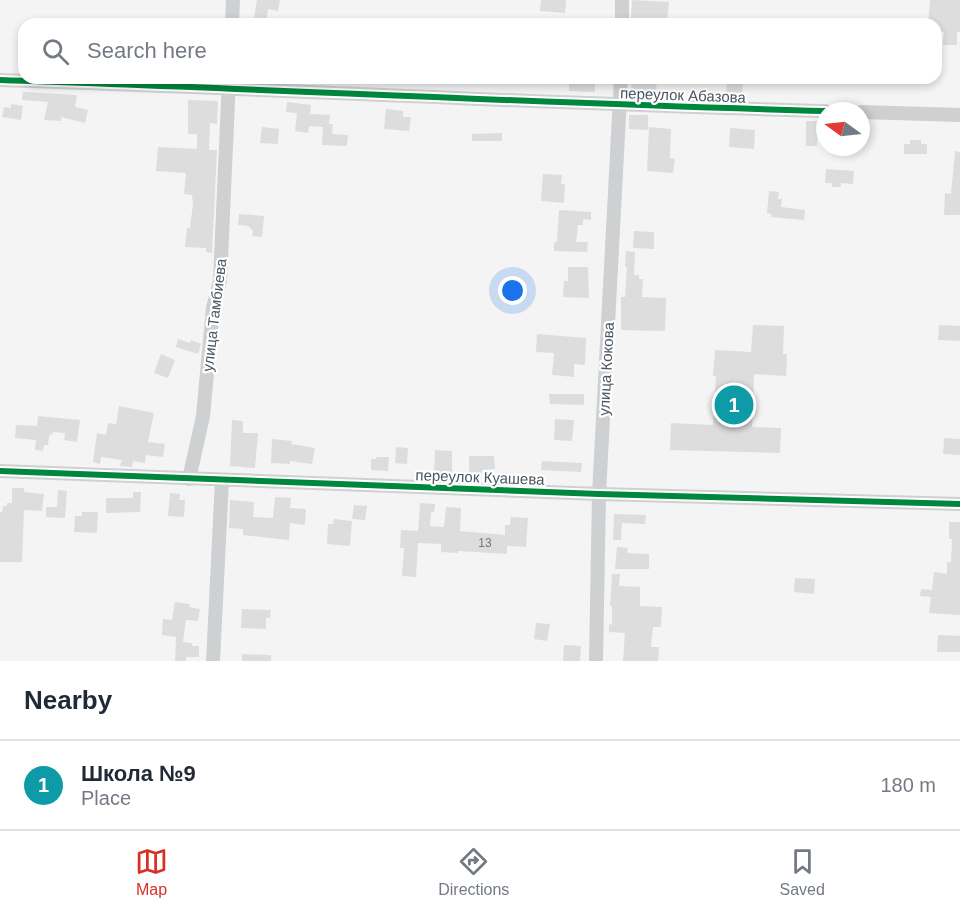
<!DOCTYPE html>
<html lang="en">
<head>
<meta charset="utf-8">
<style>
	body { margin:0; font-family:Helvetica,sans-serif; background:#f6f6f7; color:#1f2937 }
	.compass { position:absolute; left:816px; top:102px; width:54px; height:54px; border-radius:50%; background:#fff; box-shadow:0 3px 9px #0003; rotate:285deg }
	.you { position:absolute; left:513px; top:291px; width:21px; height:21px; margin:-15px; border:4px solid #fff; border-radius:50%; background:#1a73e8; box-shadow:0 0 0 9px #1a73e833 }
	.badge { display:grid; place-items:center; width:39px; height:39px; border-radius:50%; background:#d93025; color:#fff; font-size:20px; font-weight:700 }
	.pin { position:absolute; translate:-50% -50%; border:3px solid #fff; box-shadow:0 2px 6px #0006 }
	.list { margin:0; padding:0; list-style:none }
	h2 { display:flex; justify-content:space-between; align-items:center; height:78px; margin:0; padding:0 24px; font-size:26px }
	h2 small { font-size:20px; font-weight:400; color:#747a83 }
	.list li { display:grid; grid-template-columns:39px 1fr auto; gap:18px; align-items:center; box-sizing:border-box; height:90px; padding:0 24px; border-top:2px solid #e0e1e3 }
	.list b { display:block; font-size:22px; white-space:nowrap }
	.list p { margin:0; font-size:20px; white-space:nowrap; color:#747a83 }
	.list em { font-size:20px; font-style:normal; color:#747a83 }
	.icon { flex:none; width:33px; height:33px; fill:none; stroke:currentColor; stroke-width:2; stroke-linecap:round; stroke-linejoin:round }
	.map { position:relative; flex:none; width:960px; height:661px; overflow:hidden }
	.search { position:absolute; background:#fff; box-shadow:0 3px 9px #0003; left:18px; right:18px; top:18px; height:66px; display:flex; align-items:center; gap:15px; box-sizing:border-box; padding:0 21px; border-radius:18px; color:#747a83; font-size:22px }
	.sheet { height:168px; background:#fff }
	nav { display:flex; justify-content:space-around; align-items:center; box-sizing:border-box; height:84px; border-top:2px solid #e0e1e3; background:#fff; font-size:16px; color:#747a83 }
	nav a { display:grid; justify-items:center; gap:3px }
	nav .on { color:#d93025 }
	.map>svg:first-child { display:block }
</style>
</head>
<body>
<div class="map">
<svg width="960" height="661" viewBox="0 0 960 661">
	<rect width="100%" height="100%" fill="#f4f4f4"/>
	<g fill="#ddddde">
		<polygon points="257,0 280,0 278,11 268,9 266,24 253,24"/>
		<polygon points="541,0 566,0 565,13 540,11"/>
		<polygon points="632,0 669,2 667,21 631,18"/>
		<polygon points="930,0 960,0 960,32 957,32 957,45 943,45 944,32 936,31 936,24 928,24"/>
		<polygon points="586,78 595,78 595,92 569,91 569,84 586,84"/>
		<polygon points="632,78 657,78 656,92 631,91"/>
		<polygon points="727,80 743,80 742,96 726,96"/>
		<polygon points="23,92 77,95 75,107 88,110 85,123 61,117 61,121 44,120 48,102 22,100"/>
		<polygon points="188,100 218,101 217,124 210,123 209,150 217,150 212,253 206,252 206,248 185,247 187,228 190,228 193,204 192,195 184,194 186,173 156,171 158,147 197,149 197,134 188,134"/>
		<polygon points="287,102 311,105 310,114 330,115 329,124 333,124 332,134 348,135 347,146 322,145 323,127 309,126 308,133 295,131 297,113 286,112"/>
		<polygon points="11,104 23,106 21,120 2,117 4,107 11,108"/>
		<polygon points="386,109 403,111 403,117 411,117 409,131 384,129"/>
		<polygon points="629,115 648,115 648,130 629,129"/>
		<polygon points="806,121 817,121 817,125 822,125 822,140 817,140 817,146 806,146"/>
		<polygon points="262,127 279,129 278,144 260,143"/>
		<polygon points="649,127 671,129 670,158 675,159 673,173 647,171"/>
		<polygon points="730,128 755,130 754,149 729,147"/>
		<polygon points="502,133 502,141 472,141 472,134"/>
		<polygon points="910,140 921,140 921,144 927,144 927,154 904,154 904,144 910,144"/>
		<polygon points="955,151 960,152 960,215 944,215 945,193 951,194"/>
		<polygon points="826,169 854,171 853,184 841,183 841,187 832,187 832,183 825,183"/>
		<polygon points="543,174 562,175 561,184 565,184 564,203 541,201"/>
		<polygon points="769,191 779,192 778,199 782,199 781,207 805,210 804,220 771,217 772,214 767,213"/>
		<polygon points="559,210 591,212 591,220 583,219 583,225 578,225 576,242 588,242 587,252 554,251 554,242 557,242"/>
		<polygon points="239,214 264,216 262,237 252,236 253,231 248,226 238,225"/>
		<polygon points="634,231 654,232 654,249 633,248"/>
		<polygon points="626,251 635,252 634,275 639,275 639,279 643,279 642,297 666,298 665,331 621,330 621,297 625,297 627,267 625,267"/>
		<polygon points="568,267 588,267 589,298 563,297 564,281 568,281"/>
		<polygon points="753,325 784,326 783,354 787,354 786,376 754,374 752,427 781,428 780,453 670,450 671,423 713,425 716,376 713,376 715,350 751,352"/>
		<polygon points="939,325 960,326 960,341 938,340"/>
		<polygon points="537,334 586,338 585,365 574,364 574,377 552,375 554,353 536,352"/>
		<polygon points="178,339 190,343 191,340 201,344 198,354 176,347"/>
		<polygon points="161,354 175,360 168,378 154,373"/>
		<polygon points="549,394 584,394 584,405 550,404"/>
		<polygon points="119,406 154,413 148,442 165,444 163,457 146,455 145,463 133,461 132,467 120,466 122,460 101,457 100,464 93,462 97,433 106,435 108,423 116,424"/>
		<polygon points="38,416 80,420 77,442 64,440 65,433 54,432 49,436 48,445 44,445 43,451 35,450 36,440 15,438 16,425 37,426"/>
		<polygon points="555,419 574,420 572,441 554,440"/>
		<polygon points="232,420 243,421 243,433 258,433 255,468 230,466"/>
		<polygon points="944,438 960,439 960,455 943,454"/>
		<polygon points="272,439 292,441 291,444 315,448 312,464 290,461 290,464 271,463"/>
		<polygon points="396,447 408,448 407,464 395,463"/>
		<polygon points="435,450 452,451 452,474 434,473"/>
		<polygon points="469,456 494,456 495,469 482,470 482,476 469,476"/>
		<polygon points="376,457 389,457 388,471 371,470 371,459 376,459"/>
		<polygon points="542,461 582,463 581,472 541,470"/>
		<polygon points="12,488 24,488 24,492 44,494 42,511 24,510 22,562 0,562 0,512 2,512 3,506 7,506 7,503 12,503"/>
		<polygon points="58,490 67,491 65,518 46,517 46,507 57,507"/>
		<polygon points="133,492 141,492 140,512 106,513 106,498 133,498"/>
		<polygon points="170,493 180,494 179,500 185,500 184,517 168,516"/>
		<polygon points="275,497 291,498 290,508 306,509 305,525 290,523 289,540 243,535 243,529 229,528 230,500 254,502 253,517 273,518"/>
		<polygon points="420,503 435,504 434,512 431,512 430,526 444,527 446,507 461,508 460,531 505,535 505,525 510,525 511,517 528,518 526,547 507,546 507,554 458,551 458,553 441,552 441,544 418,543 416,577 402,576 404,548 400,548 401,530 418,531"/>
		<polygon points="354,505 367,506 365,520 352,519"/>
		<polygon points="82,512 98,512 97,533 74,532 75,516 82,516"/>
		<polygon points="614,514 646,515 645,524 622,523 621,540 613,540"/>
		<polygon points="334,519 352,521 350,546 327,544 328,524 333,524"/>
		<polygon points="949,522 960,522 960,615 929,613 931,597 920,596 921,589 932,590 934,572 947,574 947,562 951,562 952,539 949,539"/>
		<polygon points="617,547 628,548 627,553 649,554 649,569 615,569"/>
		<polygon points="612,574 620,574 619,586 640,587 640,606 662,607 661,627 653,627 651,647 659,647 658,661 623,661 625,633 609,632 609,624 612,625 612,606 610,606"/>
		<polygon points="795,578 815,579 814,594 794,592"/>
		<polygon points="175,602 190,604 189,607 200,609 198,621 186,620 183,642 192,643 192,646 199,646 199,657 186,657 186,661 175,661 176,637 162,635 163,619 172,620"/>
		<polygon points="242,609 271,610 270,618 266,618 266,629 241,628"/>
		<polygon points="536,623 550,624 547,641 534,639"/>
		<polygon points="938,635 960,636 960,652 937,652"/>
		<polygon points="564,645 581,646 580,661 563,661"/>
		<polygon points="242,654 271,655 271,661 242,661"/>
	</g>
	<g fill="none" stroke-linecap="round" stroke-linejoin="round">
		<g stroke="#ced0d2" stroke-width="14">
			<polyline points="232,24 233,0"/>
			<polyline points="622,24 622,0"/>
			<path d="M0 80C275 89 550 104 825 111"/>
			<polyline points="861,112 960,115"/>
			<polyline points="0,471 599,494 960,504"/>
			<polyline points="189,479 203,416 213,308 220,281 229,79"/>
			<polyline points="213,661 222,480"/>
			<polyline points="596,661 599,494 621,78"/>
		</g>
		<defs>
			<g id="cycleway">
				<path d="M0 80C275 89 550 104 825 111"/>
				<polyline points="0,471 599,494 960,504"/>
			</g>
		</defs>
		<use href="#cycleway" stroke="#fff" stroke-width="10"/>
		<use href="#cycleway" stroke="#00873e" stroke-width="6"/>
	</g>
	<g text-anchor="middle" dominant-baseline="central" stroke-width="4.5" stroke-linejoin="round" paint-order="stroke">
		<g font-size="12" fill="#707881">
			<text x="485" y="543">13</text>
		</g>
		<g font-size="15" fill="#4a5661" stroke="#fff">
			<text transform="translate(683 95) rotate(2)">переулок Абазова</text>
			<text transform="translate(214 315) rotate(-83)">улица Тамбиева</text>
			<text transform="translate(606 369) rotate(-87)">улица Кокова</text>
			<text transform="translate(480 477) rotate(2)">переулок Куашева</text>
		</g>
	</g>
</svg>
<svg class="compass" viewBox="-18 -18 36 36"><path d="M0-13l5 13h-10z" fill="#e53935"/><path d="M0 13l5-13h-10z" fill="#747a83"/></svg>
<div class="you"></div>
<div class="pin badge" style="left:734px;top:405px;background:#0f9aa8">1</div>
<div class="search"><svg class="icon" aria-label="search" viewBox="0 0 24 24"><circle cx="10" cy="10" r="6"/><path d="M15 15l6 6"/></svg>Search here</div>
</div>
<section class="sheet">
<h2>Nearby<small></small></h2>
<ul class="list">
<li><span class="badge" style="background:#0f9aa8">1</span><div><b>Школа №9</b><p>Place</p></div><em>180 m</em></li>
</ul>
</section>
<nav>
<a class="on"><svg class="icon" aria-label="map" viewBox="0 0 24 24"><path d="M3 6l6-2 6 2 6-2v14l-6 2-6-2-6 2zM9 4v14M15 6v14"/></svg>Map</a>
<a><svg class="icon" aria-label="directions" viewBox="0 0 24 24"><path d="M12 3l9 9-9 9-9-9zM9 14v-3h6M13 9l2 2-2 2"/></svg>Directions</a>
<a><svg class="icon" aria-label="saved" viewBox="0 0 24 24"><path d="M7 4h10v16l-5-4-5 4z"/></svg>Saved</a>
</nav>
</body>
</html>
